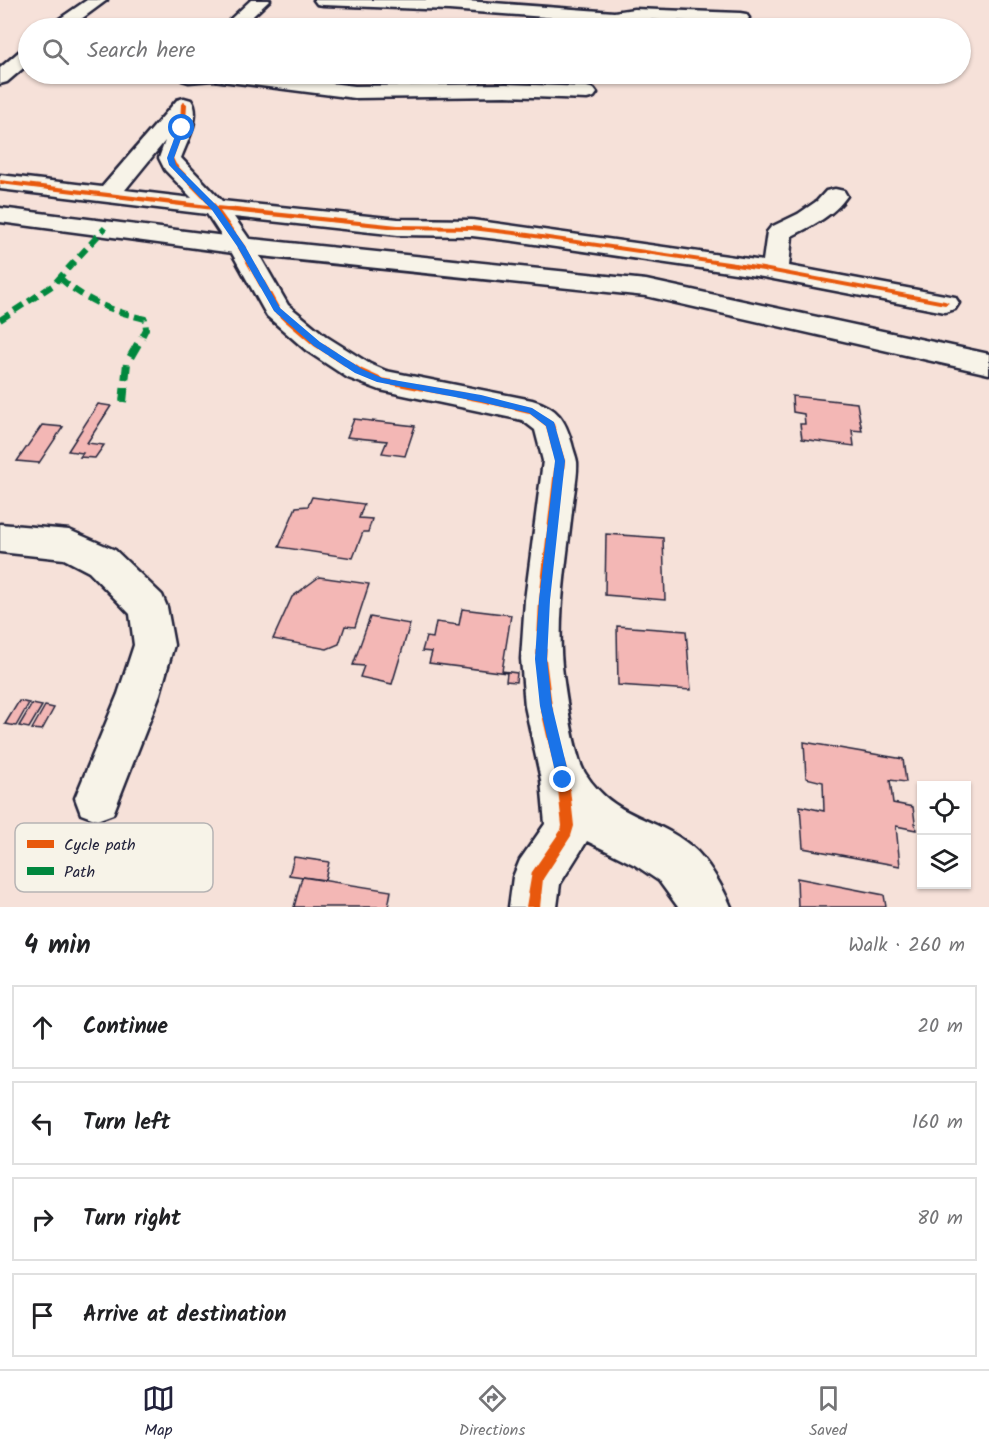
<!DOCTYPE html>
<html lang="en">
<head>
<meta charset="utf-8">
<style>
	body { margin:0; font-family:Kalam,sans-serif; background:#f6f6f6; color:#202124 }
	.controls { position:absolute; right:18px; bottom:18px; display:grid; overflow:hidden; border-radius:0px; box-shadow:0 2px 4px #0004 }
	.controls button { width:54px; height:54px; display:grid; place-items:center; padding:0; border:0; border-bottom:2px solid #e0e0e0; background:#fff; color:#202124; font:30px sans-serif }
	.stop { position:absolute; width:18px; height:18px; margin:-14px; border:4px solid #1a73e8; border-radius:50%; background:#fff }
	.stop.end { background:#1a73e8; border-color:#fff; box-shadow:0 2px 6px #0008 }
	.list { margin:0; padding:0; list-style:none }
	h2 { display:flex; justify-content:space-between; align-items:center; height:78px; margin:0; padding:0 24px; font-size:26px }
	h2 small { font-size:20px; font-weight:400; color:#757577 }
	.list li { display:grid; grid-template-columns:39px 1fr auto; gap:18px; align-items:center; box-sizing:border-box; height:84px; margin:0 12px 12px; padding:0 12px; border:2px solid #e0e0e0; border-radius:0px }
	.list b { display:block; font-size:22px; white-space:nowrap }
	.list em { font-size:20px; font-style:normal; color:#757577 }
	.icon { flex:none; width:33px; height:33px; fill:none; stroke:currentColor; stroke-width:2; stroke-linecap:round; stroke-linejoin:round }
	.map { position:relative; flex:none; width:989px; height:907px; overflow:hidden }
	.search { position:absolute; background:#fff; box-shadow:0 2px 4px #0004; left:18px; right:18px; top:18px; height:66px; display:flex; align-items:center; gap:15px; box-sizing:border-box; padding:0 21px; border-radius:33px; color:#757577; font-size:22px }
	.sheet { height:462px; background:#fff }
	nav { display:flex; justify-content:space-around; align-items:center; box-sizing:border-box; height:84px; border-top:2px solid #e0e0e0; background:#fff; font-size:16px; color:#757577 }
	nav a { display:grid; justify-items:center; gap:3px }
	nav .on { color:#22223b }
	.map>svg:first-child { display:block }
</style>
</head>
<body>
<div class="map">
<svg width="989" height="907" viewBox="0 0 989 907">
	<rect width="100%" height="100%" fill="#f6e1d9"/>
	<filter id="ink" filterUnits="userSpaceOnUse"><feTurbulence type="fractalNoise" baseFrequency=".0167" numOctaves="2"/><feDisplacementMap in="SourceGraphic" scale="12" xChannelSelector="R" yChannelSelector="G"/><feConvolveMatrix kernelMatrix="1 2 1 2 8 2 1 2 1" color-interpolation-filters="sRGB"/></filter>
	<g filter="url(#ink)">
		<g fill="#f3b7b5" stroke="#22223b" stroke-width="1.5">
			<polygon points="792,396 857,403 862,431 852,430 854,446 802,439 800,424 805,424 804,414 793,412"/>
			<polygon points="98,404 111,406 87,443 104,445 95,458 80,457 83,453 68,451"/>
			<polygon points="354,419 415,426 405,456 382,453 387,441 347,437"/>
			<polygon points="42,425 63,427 39,463 17,461"/>
			<polygon points="312,497 364,504 359,518 372,519 368,532 363,532 353,558 279,547 296,507 308,506"/>
			<polygon points="606,534 663,538 665,600 605,595"/>
			<polygon points="319,577 369,584 355,627 345,626 339,644 327,649 273,639 292,597"/>
			<polygon points="462,609 511,615 502,671 517,673 516,682 506,681 507,673 429,663 432,652 422,651 426,637 433,638 436,622 459,625"/>
			<polygon points="370,617 410,624 392,684 360,677 364,666 353,665"/>
			<polygon points="617,626 686,631 691,690 618,685"/>
			<polygon points="19,701 29,703 16,726 5,724"/>
			<polygon points="32,704 42,706 29,728 19,726"/>
			<polygon points="45,706 54,708 42,730 32,729"/>
			<polygon points="804,742 903,759 906,782 890,780 893,803 913,807 916,830 896,826 900,866 803,848 800,806 824,811 823,782 806,778"/>
			<polygon points="294,857 329,862 325,880 289,875"/>
			<polygon points="302,877 391,891 388,907 294,907"/>
			<polygon points="797,878 884,895 886,907 798,907"/>
		</g>
		<g fill="none" stroke-linecap="round" stroke-linejoin="round">
			<defs>
				<g id="minor">
					<polygon points="87,0 107,0 69,28 49,28 52,24"/>
					<polygon points="251,0 270,0 240,28 221,28"/>
					<polygon points="314,0 452,0 614,12 634,9 740,13 746,14 749,18 746,22 740,23 634,19 614,22 449,10 323,5 317,4"/>
					<polygon points="28,48 28,64 7,82 0,84 0,68 21,50"/>
					<polygon points="181,74 256,74 355,86 506,84 587,87 594,89 597,93 594,97 587,99 506,96 355,98 213,80 189,82 182,80 179,76"/>
					<path d="M184 98 191 100C202 115 187 142 181 158L222 201 398 219 472 220 763 261 767 232 771 227 798 214 817 201 826 191 835 189 844 191 847 196C833 216 813 225 792 236L789 266 955 297 959 303 955 309 945 312 763 277 514 241 472 236 398 235 234 217 254 246 288 305 327 337 370 364 386 371 532 400C558 408 565 419 572 444 573 449 576 456 577 462 578 477 573 496 572 511 566 565 556 621 563 675 566 696 574 756 585 773 615 820 654 815 692 847 707 859 724 889 731 907H678L659 881 635 865 587 841 560 884 557 907H509L513 877 520 860 545 824 541 780 525 706 521 659 525 600 543 461 535 430 522 420 380 390 348 378 307 351 267 316 228 246 207 214 0 189V175L102 187 177 100ZM165 141 159 158 165 170 192 198 125 190Z"/>
					<polygon points="0,524 69,530 115,550 162,595 167,607 174,645 160,694 113,814 97,820 81,814 75,798 118,694 134,645 130,614 89,572 64,559 0,552"/>
				</g>
				<polygon id="major" points="0,208 241,238 646,280 989,354 989,374 646,296 241,254 0,222"/>
			</defs>
			<use href="#minor" stroke="#22223b" stroke-width="5"/>
			<use href="#major" stroke="#22223b" stroke-width="5"/>
			<use href="#minor" fill="#f7f3e8" fill-rule="evenodd"/>
			<use href="#major" fill="#f7f3e8" fill-rule="evenodd"/>
			<g stroke="#00873e" stroke-width="6" stroke-dasharray="11 6" stroke-linecap="butt">
				<path d="M60 278C85 301 113 311 145 319L146 329 141 339"/>
				<polyline points="0,320 52,286 105,228"/>
			</g>
			<polyline stroke="#00873e" stroke-width="8" stroke-dasharray="15 8" stroke-linecap="butt" points="123,402 127,363 142,337"/>
			<defs>
				<polygon id="cycleway" points="184,102 187,104 186,123 173,158 176,164 217,206 398,225 472,226 514,231 763,267 945,301 949,303 945,305 763,271 514,235 472,230 398,229 220,211 245,246 280,309 320,342 362,369 382,378 481,396 532,408 554,424 565,461 549,600 546,659 552,706 569,780 574,826 571,836 543,879 540,907 526,907 532,872 561,830 562,826 557,780 540,706 536,659 539,600 555,461 546,426 529,413 481,402 377,382 356,373 314,346 274,312 237,246 213,210 0,184 0,180 209,205 171,166 167,158 180,123 181,104"/>
			</defs>
			<use href="#cycleway" stroke="#f7f3e8" stroke-width="4"/>
			<use href="#cycleway" fill="#e8590c" fill-rule="evenodd"/>
		</g>
	</g>
	<polygon fill="#1a73e8" points="182,126 185,128 174,158 176,165 218,207 245,246 280,308 320,342 362,369 382,378 481,395 532,408 554,422 565,461 550,600 547,659 552,706 570,780 568,784 563,786 559,784 557,780 540,706 535,659 539,600 555,461 546,426 529,413 481,402 377,382 355,373 314,346 274,311 237,246 212,210 169,165 167,158 178,128"/>
	<rect x="15" y="823" width="198" height="69" rx="9" fill="#f7f3e8" stroke="#b7b4b4" stroke-width="1.5"/>
	<rect x="27" y="840" width="27" height="8" fill="#e8590c"/>
	<rect x="27" y="867" width="27" height="8" fill="#00873e"/>
	<g font-size="16" fill="#22223b">
		<text x="64" y="850">Cycle path</text>
		<text x="64" y="877">Path</text>
	</g>
</svg>
<div class="controls">
<button><svg class="icon" aria-label="locate" viewBox="0 0 24 24"><circle cx="12" cy="12" r="6"/><path d="M12 2v4M12 18v4M2 12h4M18 12h4"/></svg></button>
<button><svg class="icon" aria-label="layers" viewBox="0 0 24 24"><path d="M12 4l9 5-9 5-9-5zM3 14l9 5 9-5"/></svg></button>
</div>
<div class="stop" style="left:182px;top:128px"></div>
<div class="stop end" style="left:563px;top:780px"></div>
<div class="search"><svg class="icon" aria-label="search" viewBox="0 0 24 24"><circle cx="10" cy="10" r="6"/><path d="M15 15l6 6"/></svg>Search here</div>
</div>
<section class="sheet">
<h2>4 min<small>Walk · 260 m</small></h2>
<ul class="list">
<li><svg class="icon" aria-label="ahead" viewBox="0 0 24 24"><path d="M12 20V5M6 11l6-6 6 6"/></svg><div><b>Continue</b></div><em>20 m</em></li>
<li><svg class="icon" aria-label="left" viewBox="0 0 24 24"><path d="M17 20v-9H6M10 6l-5 5 5 5"/></svg><div><b>Turn left</b></div><em>160 m</em></li>
<li><svg class="icon" aria-label="right" viewBox="0 0 24 24"><path d="M7 20v-9h11M14 6l5 5-5 5"/></svg><div><b>Turn right</b></div><em>80 m</em></li>
<li><svg class="icon" aria-label="arrive" viewBox="0 0 24 24"><path d="M6 21V4h12l-3 4 3 4H6"/></svg><div><b>Arrive at destination</b></div></li>
</ul>
</section>
<nav>
<a class="on"><svg class="icon" aria-label="map" viewBox="0 0 24 24"><path d="M3 6l6-2 6 2 6-2v14l-6 2-6-2-6 2zM9 4v14M15 6v14"/></svg>Map</a>
<a><svg class="icon" aria-label="directions" viewBox="0 0 24 24"><path d="M12 3l9 9-9 9-9-9zM9 14v-3h6M13 9l2 2-2 2"/></svg>Directions</a>
<a><svg class="icon" aria-label="saved" viewBox="0 0 24 24"><path d="M7 4h10v16l-5-4-5 4z"/></svg>Saved</a>
</nav>
</body>
</html>
